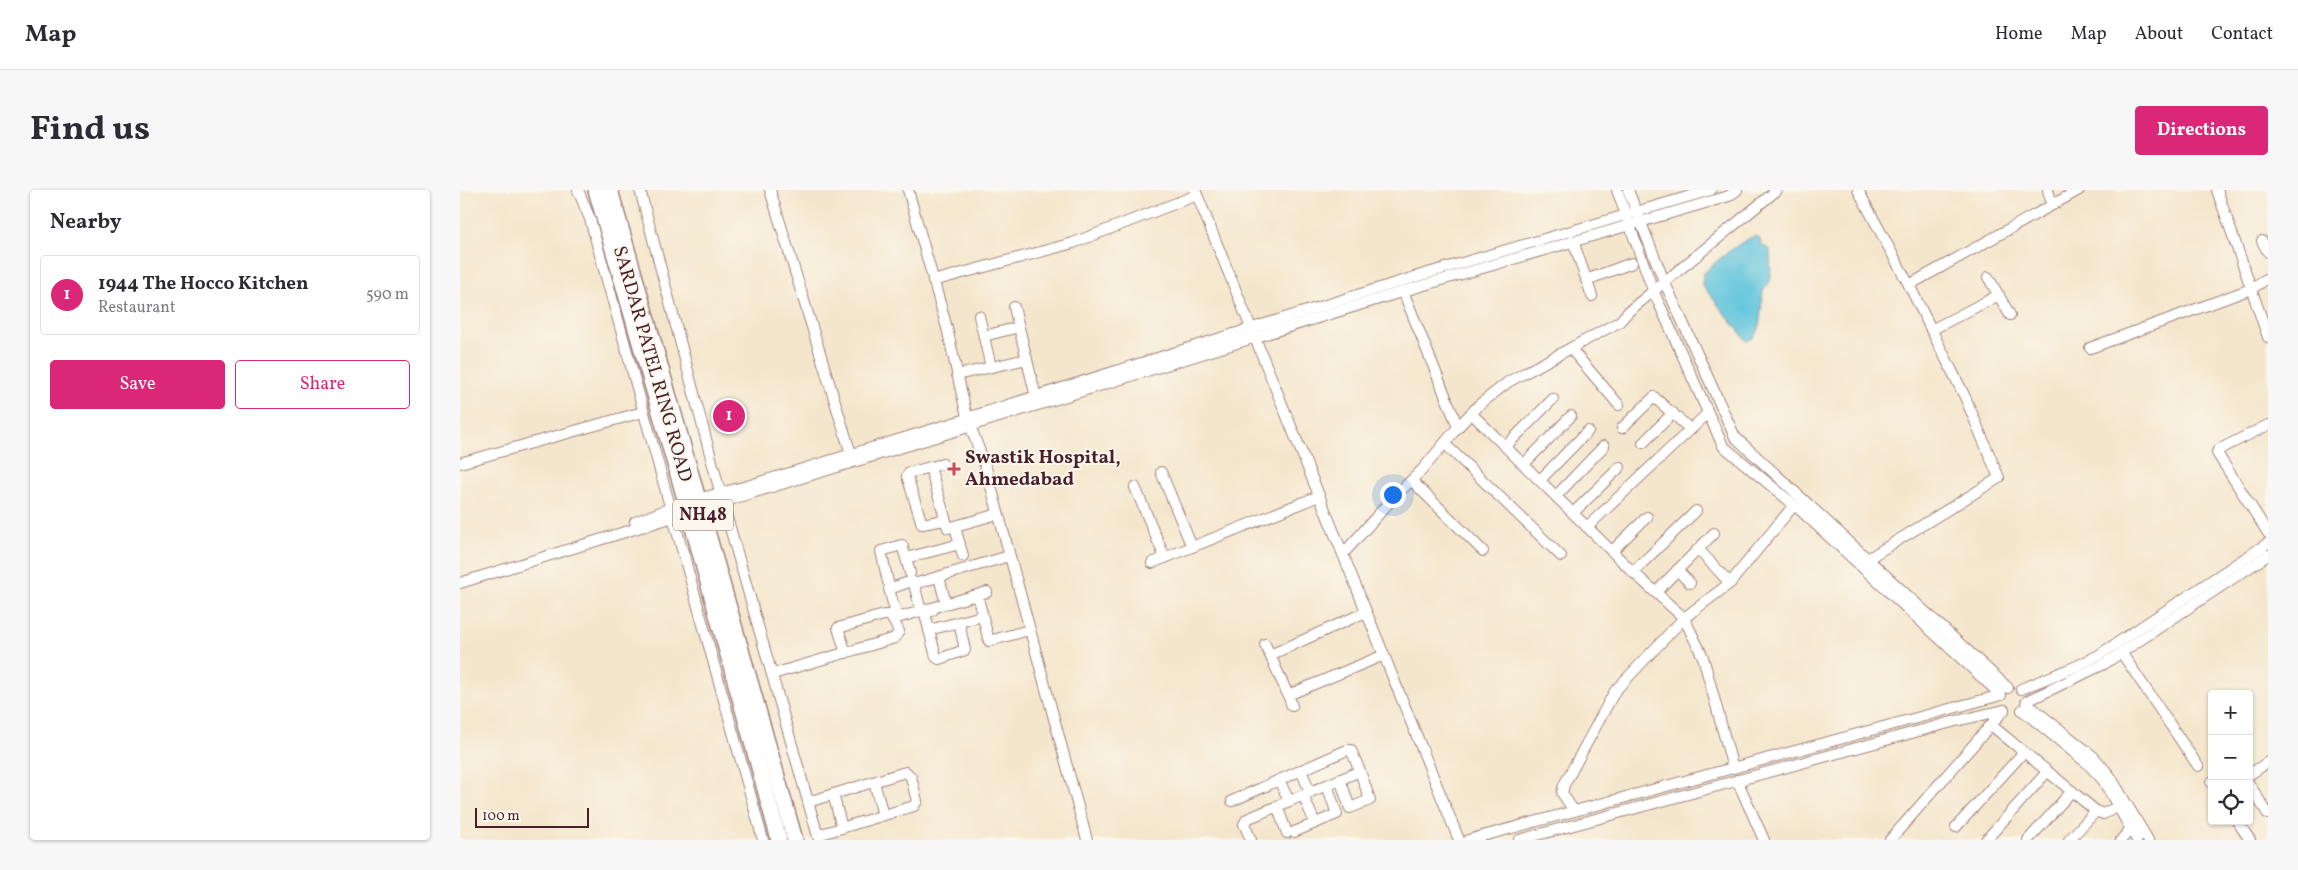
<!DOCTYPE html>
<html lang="en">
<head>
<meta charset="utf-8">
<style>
	body { margin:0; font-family:Vollkorn,serif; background:#f7f7f7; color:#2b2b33 }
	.controls { position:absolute; right:15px; bottom:15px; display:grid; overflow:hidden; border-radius:5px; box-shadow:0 1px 4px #0004 }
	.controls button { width:45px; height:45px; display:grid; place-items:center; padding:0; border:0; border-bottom:1px solid #e1e1e2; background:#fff; color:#2b2b33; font:25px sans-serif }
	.scale { position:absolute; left:15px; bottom:12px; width:114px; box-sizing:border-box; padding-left:5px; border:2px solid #4a1f2b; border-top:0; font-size:14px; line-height:18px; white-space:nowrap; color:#4a1f2b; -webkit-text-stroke:4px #fbf7ec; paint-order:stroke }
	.you { position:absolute; left:932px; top:304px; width:18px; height:18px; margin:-12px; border:4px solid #fff; border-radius:50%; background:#1a73e8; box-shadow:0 0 0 8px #1a73e833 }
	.badge { display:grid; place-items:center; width:32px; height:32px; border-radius:50%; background:#db2777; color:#fff; font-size:16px; font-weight:700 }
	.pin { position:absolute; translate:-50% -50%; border:2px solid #fff; box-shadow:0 1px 5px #0006 }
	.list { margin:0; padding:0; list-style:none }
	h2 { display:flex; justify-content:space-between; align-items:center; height:65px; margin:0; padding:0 20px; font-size:21px }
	h2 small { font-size:16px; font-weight:400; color:#7c7c81 }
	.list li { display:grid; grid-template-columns:32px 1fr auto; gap:15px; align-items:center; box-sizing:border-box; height:80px; margin:0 10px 10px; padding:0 10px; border:1px solid #e1e1e2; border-radius:5px }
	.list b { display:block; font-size:19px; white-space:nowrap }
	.list p { margin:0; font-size:16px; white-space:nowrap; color:#7c7c81 }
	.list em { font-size:16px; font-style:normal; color:#7c7c81 }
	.actions { display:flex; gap:10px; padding:15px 20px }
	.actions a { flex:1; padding:11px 0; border:1px solid #db2777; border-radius:5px; text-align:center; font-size:18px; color:#db2777 }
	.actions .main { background:#db2777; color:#fff }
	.icon { flex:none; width:28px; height:28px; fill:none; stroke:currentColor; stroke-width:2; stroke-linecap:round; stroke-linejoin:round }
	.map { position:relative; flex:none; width:1808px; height:650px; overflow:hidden; border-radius:5px }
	header { display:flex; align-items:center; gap:30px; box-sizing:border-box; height:70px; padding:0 25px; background:#fff; border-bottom:1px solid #e1e1e2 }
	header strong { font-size:24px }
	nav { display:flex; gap:28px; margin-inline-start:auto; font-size:18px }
	.intro { display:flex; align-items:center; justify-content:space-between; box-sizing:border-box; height:120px; padding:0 30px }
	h1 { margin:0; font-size:35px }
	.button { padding:12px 22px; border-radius:5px; background:#db2777; color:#fff; font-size:18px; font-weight:700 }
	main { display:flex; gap:30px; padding:0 30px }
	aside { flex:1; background:#fff; border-radius:5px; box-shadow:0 1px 4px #0004 }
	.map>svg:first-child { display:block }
</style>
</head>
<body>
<header>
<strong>Map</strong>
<nav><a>Home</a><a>Map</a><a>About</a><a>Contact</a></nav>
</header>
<div class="intro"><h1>Find us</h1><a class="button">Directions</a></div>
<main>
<aside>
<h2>Nearby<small></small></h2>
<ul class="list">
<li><span class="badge">1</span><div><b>1944 The Hocco Kitchen</b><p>Restaurant</p></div><em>590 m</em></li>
</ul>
<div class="actions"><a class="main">Save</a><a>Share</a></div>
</aside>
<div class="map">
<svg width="1808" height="650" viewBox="0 0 1808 650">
	<rect width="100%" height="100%" fill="#fbf7ec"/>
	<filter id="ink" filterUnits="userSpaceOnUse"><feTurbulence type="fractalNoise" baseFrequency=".02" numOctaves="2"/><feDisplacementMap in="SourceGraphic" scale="10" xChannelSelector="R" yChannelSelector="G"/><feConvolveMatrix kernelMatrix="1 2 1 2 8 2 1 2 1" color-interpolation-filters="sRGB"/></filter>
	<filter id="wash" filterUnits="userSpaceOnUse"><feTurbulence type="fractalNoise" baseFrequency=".0096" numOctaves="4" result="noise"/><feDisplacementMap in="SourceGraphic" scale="20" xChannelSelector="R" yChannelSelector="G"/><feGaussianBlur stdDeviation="1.12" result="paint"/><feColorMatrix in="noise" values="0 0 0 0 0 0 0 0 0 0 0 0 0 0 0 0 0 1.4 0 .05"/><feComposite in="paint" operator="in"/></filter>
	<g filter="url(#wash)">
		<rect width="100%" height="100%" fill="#f4e6cc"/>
		<path fill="#5dc3db" stroke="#547183" d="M1296 46 1300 49 1301 54 1310 60 1311 89 1303 101 1299 139 1293 148 1287 151 1242 95 1243 84C1251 75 1284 48 1296 46Z"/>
	</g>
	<g filter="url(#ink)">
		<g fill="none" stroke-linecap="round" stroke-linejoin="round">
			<defs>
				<g id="minor">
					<polyline points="118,0 130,29 303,650"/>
					<polyline points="180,0 263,313 359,650"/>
					<polyline points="310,0 391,264"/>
					<polyline points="448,0 487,138 507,227 502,233"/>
					<polyline points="735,0 999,650"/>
					<polyline points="1157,0 1193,100 1263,256 1338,318 1541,505"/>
					<polyline points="1168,0 1204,91 1275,247 1548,498"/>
					<polyline points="1398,0 1449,95 1619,0"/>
					<polyline points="1588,0 1592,15"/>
					<polyline points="1757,0 1808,147"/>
					<polyline points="1113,51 1132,106"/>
					<polyline points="1802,51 1808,62"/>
					<polyline points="1528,87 1550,125"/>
					<polyline points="1126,90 1172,73"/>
					<polyline points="473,91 613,53 737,5"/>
					<polyline points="943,101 998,237"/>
					<polyline points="554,117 576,207"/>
					<polyline points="519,126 531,177"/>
					<polyline points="1471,140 1539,105"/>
					<polyline points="524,146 559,137"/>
					<polyline points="1630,158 1791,99 1808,88"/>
					<polyline points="1111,159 1159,215"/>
					<polyline points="497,185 567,169"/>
					<polyline points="1011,223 1127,337"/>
					<polyline points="510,227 958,86 1251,0"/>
					<polyline points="513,235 954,98 1269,6 1277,0"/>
					<polyline points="1808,235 1758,260 1757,263 1808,343"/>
					<polyline points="511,238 526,278 627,650"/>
					<polyline points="1162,238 1194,207 1230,239"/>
					<polyline points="1183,253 1213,223"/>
					<polyline points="985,254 1101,366"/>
					<polyline points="1046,256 1093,209"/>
					<polyline points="0,273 183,222"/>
					<polyline points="483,274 470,277 488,338 538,324"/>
					<polyline points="1064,274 1111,226"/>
					<polyline points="470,277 449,283 447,286 462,334 485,330"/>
					<polyline points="701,282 732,357"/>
					<polyline points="1080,290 1128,241"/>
					<polyline points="952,291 1023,361"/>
					<polyline points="675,297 705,368"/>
					<polyline points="1096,306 1144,256"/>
					<polyline points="236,320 505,238"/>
					<polyline points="1113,323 1160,277"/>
					<polyline points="175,332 226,312 287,296 503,230"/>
					<polyline points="495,337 503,366"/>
					<polyline points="1238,359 1270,393"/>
					<polyline points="1152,361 1187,327"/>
					<polyline points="883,364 934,307 962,280 998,237 1019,215 1048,192 1159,132 1169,121 1317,0"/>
					<polyline points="446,368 450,383"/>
					<polyline points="1409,368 1539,288 1505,207 1449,95"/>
					<polyline points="692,373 859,306"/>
					<polyline points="1217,380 1230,393"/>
					<polyline points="1173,382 1127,337 1248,223"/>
					<polyline points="479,387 486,414"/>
					<polyline points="428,392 421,361 442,355 446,368 500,354"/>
					<polyline points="0,393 220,325"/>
					<polyline points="454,394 461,421"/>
					<polyline points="527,402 437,428 429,399 452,391 454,394 549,366"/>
					<polyline points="1196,402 1254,343"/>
					<polyline points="518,408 529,451 569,440"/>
					<polyline points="473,420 465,424 469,440 522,426"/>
					<polyline points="906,422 810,465 828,505 924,465"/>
					<polyline points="469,440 476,467 479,469 505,460 499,432"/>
					<polyline points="805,454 810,465"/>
					<polyline points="1661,462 1738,576"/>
					<polyline points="313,484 435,448 439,441 430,425 424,425 378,438 386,463"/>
					<polyline points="1561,499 1617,476 1639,465 1808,353"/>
					<polyline points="828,505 832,516"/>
					<polyline points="1567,511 1644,474 1808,365"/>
					<polyline points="1566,513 1634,567 1650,586 1688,650"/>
					<polyline points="1562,520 1627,573 1643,590 1677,650"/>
					<polyline points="1531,535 1636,621 1609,650"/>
					<polyline points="1273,578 1243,467 1224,428 1270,393 1334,315"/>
					<polyline points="841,580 850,602"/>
					<polyline points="1789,585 1808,572"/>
					<polyline points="880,589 890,618 910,610 900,581"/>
					<polyline points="819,590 829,611"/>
					<polyline points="1277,590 1304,650"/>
					<polyline points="414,592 423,625"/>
					<polyline points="1751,592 1752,593"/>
					<polyline points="1789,594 1808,624"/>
					<polyline points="373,604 382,638"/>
					<polyline points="843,605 855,633"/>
					<polyline points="772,611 887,560 891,560 900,581 787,629 784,634 791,650"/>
					<polyline points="348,612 442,583 446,582 451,587 457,611 454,616 358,645"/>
					<polyline points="817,616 827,643"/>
					<polyline points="1114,621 1102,603 1104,595 1155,501 1224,428 1173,382 1236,321"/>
					<polyline points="1636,621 1643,624 1659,616"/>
					<polyline points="1777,631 1790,650"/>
					<polyline points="1496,637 1563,563"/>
					<polyline points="834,642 877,624 867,595"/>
					<polyline points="1008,650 1541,505"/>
					<polyline points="1059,650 1492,532 1544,520"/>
					<polyline points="1430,650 1544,520"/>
					<polyline points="1526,650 1587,582"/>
					<polyline points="1568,650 1612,601"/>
					<polyline points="1661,650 1675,634"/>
				</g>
				<g id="highway">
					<polyline points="136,0 226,312 319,650"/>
					<polyline points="150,0 335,650"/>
				</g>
			</defs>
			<use href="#minor" stroke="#9f827c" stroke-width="12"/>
			<use href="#highway" stroke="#9f827c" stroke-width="18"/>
			<use href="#minor" stroke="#fff" stroke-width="10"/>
			<use href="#highway" stroke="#fff" stroke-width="15"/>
		</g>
	</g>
	<path fill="#d1495b" stroke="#fbf7ec" stroke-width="2" d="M491.5 271.5h5v5h5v5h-5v5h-5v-5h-5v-5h5z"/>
	<g text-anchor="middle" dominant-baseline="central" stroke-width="4" stroke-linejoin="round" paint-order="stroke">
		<rect fill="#fbf7ec" stroke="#7f6065" stroke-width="1" x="213" y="309.5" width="60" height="31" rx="4"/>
		<g font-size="18" font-weight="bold" fill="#4a1f2b">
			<text x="243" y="325">NH48</text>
		</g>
		<g font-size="19" fill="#4a1f2b" stroke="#fbf7ec">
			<text transform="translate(192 174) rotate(74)">SARDAR PATEL RING ROAD</text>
		</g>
		<g font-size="19" font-weight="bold" fill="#4a1f2b" stroke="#fbf7ec" text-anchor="start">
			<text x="505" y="268">Swastik Hospital,<tspan x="505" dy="22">Ahmedabad</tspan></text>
		</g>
	</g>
</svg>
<div class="controls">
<button>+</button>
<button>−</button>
<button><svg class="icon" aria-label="locate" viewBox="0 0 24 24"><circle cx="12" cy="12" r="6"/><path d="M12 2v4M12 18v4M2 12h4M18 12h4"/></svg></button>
</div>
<div class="scale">100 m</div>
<div class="you"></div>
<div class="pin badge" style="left:269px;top:226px">1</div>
</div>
</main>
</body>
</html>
